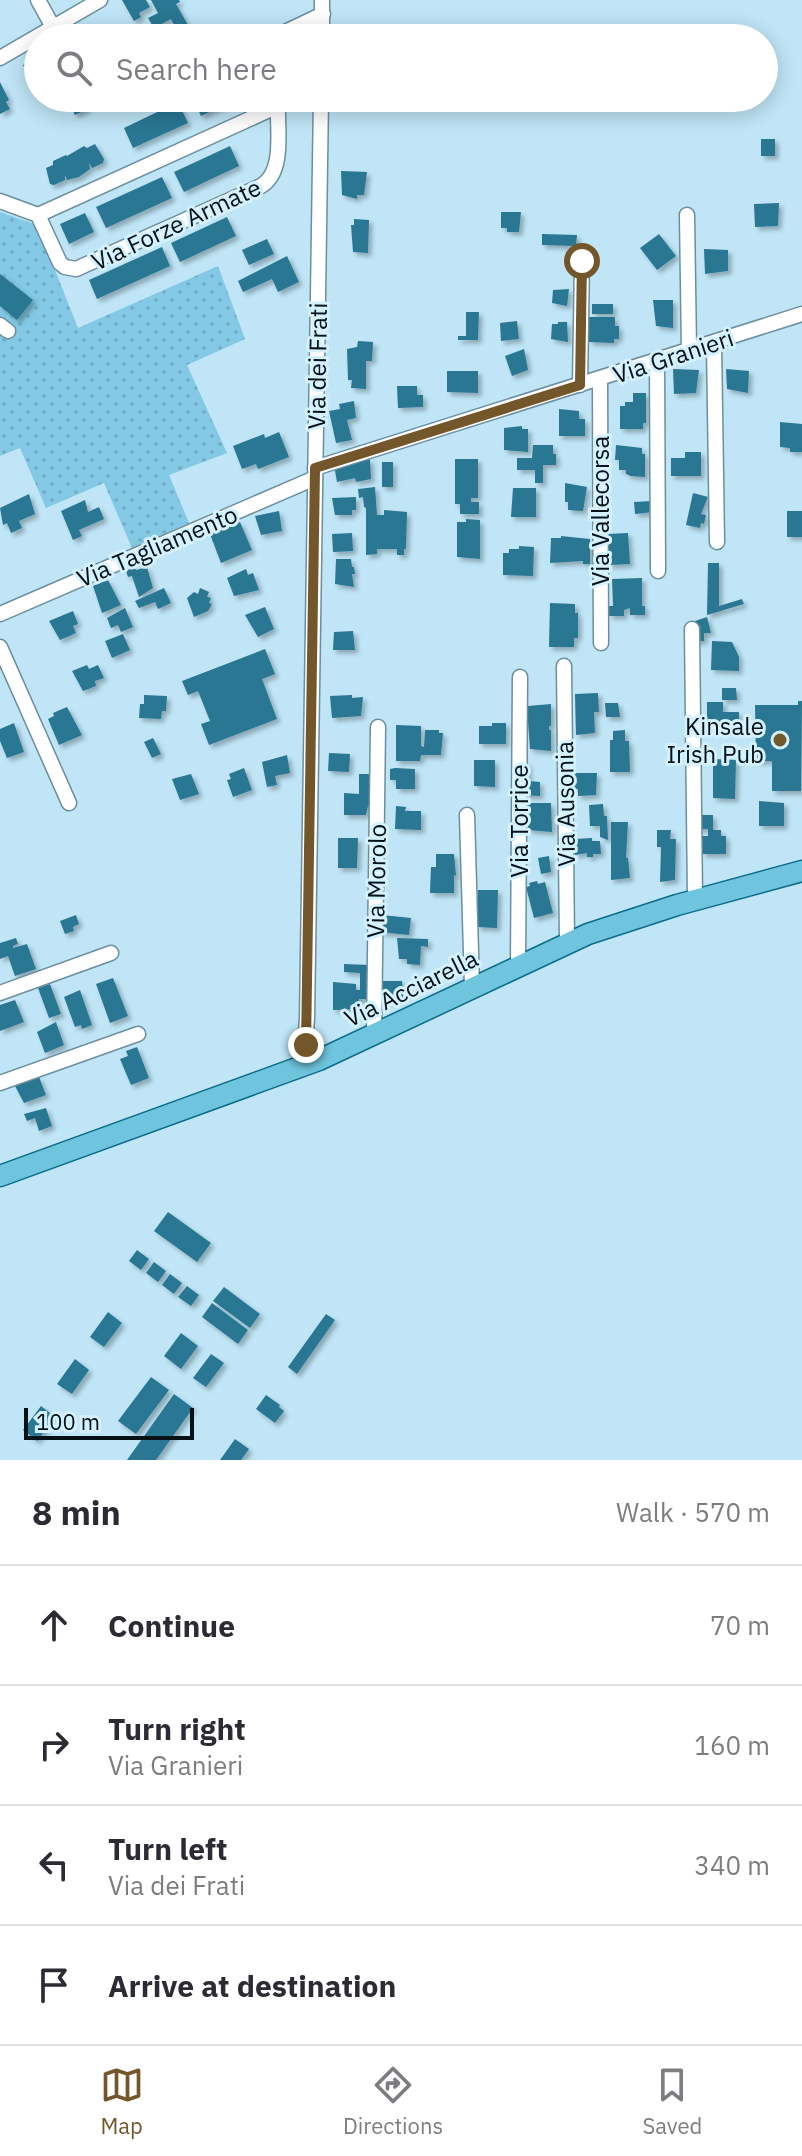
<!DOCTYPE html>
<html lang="en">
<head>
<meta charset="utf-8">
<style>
	body { margin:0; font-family:"IBM Plex Sans",sans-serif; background:#f2f2f3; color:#2b2b33 }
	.scale { position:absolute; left:24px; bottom:20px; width:170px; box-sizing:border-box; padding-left:8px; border:4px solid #041116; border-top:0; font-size:22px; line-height:28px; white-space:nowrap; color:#041116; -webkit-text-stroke:6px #d3f1fe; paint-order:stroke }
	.stop { position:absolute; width:24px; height:24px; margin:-18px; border:6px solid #73562a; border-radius:50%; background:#fff }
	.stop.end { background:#73562a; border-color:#fff; box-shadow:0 2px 8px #0008 }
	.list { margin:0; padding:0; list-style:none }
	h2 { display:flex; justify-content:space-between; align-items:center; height:104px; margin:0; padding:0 32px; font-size:34px }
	h2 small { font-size:26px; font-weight:400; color:#7c7c81 }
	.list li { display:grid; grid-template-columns:52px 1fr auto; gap:24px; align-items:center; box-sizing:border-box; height:120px; padding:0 32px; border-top:2px solid #e1e1e2 }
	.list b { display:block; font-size:30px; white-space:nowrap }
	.list p { margin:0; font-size:26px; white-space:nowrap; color:#7c7c81 }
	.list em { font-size:26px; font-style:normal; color:#7c7c81 }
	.icon { flex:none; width:44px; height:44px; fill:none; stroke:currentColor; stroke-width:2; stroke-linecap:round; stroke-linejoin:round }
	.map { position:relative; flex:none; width:802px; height:1460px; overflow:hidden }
	.search { position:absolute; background:#fff; box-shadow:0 4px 20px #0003; left:24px; right:24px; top:24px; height:88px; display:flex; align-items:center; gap:20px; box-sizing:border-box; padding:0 28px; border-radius:44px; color:#7c7c81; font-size:30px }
	.sheet { height:584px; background:#fff }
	nav { display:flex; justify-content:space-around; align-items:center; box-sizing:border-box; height:112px; border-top:2px solid #e1e1e2; background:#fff; font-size:22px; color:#7c7c81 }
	nav a { display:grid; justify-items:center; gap:4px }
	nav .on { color:#73562a }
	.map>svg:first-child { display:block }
</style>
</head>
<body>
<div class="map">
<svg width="802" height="1460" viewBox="0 0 802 1460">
	<defs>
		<pattern id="grass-dots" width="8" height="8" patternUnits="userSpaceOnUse" patternTransform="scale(2)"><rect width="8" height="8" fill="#83c8e4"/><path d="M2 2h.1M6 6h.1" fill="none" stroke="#70abc3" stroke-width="1.8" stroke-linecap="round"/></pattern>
		<filter id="shadow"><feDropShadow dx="3.5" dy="3.5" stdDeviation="2" flood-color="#0004"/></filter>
	</defs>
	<rect width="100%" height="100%" fill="#bfe5f6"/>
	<polygon fill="url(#grass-dots)" points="0,212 37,225 78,328 218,266 245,339 187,365 227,453 169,475 189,523 132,548 104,483 46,508 20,448 0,456"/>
	<g fill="#297793" filter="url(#shadow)">
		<polygon points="122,0 146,0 150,7 139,13 141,17 134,21"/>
		<polygon points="151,0 179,0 180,2 176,4 188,25 177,31 171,19 154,28 148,18 158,13"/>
		<polygon points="33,60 35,64 38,63 38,95 23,65"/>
		<polygon points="0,82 9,100 6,102 10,109 0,114"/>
		<polygon points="67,98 77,98 80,103 84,101 88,109 75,115"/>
		<polygon points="193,98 239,98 201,116"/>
		<polygon points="178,102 188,123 133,148 124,128"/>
		<rect x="761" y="139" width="14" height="17"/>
		<polygon points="95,144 104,159 103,163 92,168 89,163 90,169 79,177 67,180 65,175 65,180 54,185 50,184 46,168 53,165 53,161 66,155 67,156 84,146 87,148"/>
		<polygon points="230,146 239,166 184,192 174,172"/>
		<polygon points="341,171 367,172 364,195 357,195 357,199 342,195"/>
		<polygon points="162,177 172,198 106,228 96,207"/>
		<polygon points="779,203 778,226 755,227 754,204"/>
		<polygon points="501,212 521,212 519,232 507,232 507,228 501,228"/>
		<polygon points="85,213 94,232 69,244 60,224"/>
		<polygon points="227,217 236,236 180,262 171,243"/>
		<polygon points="354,219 369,220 368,253 353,252 351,225 354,225"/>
		<polygon points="542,234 577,235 576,246 542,245"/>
		<polygon points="659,234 676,256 657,270 640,248"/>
		<polygon points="267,239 274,254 249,265 242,250"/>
		<polygon points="162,247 170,266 97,299 89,280"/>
		<polygon points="704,249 728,250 728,271 705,274"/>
		<polygon points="287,256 299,282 278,292 272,279 243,292 238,281"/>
		<polygon points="0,274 33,300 17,320 0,306"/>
		<polygon points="569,289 567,306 552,303 553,290"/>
		<polygon points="653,300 673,300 673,328 656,326"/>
		<rect x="592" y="304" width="21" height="10"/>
		<polygon points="466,312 479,312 478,340 458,340 458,336 466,336"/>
		<polygon points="589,317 615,317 615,326 619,326 619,339 614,339 614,343 589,342"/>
		<polygon points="517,321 519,339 501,341 500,323"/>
		<polygon points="558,322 567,322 568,342 551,339 552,324 558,324"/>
		<polygon points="358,341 373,342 372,361 366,361 366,389 351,388 352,380 348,380 347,349 357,347"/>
		<polygon points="524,349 528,370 512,376 505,356"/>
		<polygon points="673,369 699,370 696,393 674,394"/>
		<polygon points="726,369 749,371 748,393 727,389"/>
		<polygon points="447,371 478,371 478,393 447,392"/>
		<polygon points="397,386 417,386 417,395 423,395 423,407 398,408"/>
		<polygon points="633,393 646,393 646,423 643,423 643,429 620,429 620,406 625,406 625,402 633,402"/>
		<polygon points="354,401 356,418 347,420 352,440 336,443 329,411 340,409 339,404"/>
		<polygon points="559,409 579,411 579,419 585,419 585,436 559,436"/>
		<polygon points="780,422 802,424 802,452 790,452 790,448 780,447"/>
		<polygon points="522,426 522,429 528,429 528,452 504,450 504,428"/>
		<polygon points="279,432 289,457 258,469 256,464 242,469 233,446 264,434 265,438"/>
		<polygon points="533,445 553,445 553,454 556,454 556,465 543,465 543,483 535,483 535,470 517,470 517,458 532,458"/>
		<polygon points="616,445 642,448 642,454 645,454 645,477 631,476 626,474 626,470 619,470 619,460 615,460"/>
		<polygon points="685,452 701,452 701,476 671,476 671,458 685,458"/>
		<polygon points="370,459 371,479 356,482 355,478 337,482 334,465"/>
		<polygon points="455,459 478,459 478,498 471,498 471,502 479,502 479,514 460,514 460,504 455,504"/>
		<rect x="382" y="462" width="11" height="25"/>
		<polygon points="565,483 587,487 583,511 568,510 568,502 565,502"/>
		<polygon points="375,487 377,515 384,515 384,510 407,512 406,549 404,549 404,555 397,555 397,549 377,549 377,554 366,555 366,508 364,507 363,497 359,498 358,489"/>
		<polygon points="513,488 536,488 536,517 511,517"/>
		<polygon points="693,493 708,497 701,514 706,515 704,524 701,523 700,528 686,525"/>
		<polygon points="29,494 35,514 19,521 22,528 11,533 7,523 3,525 0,508"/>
		<polygon points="356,497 356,510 352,510 352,515 335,515 332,498"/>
		<polygon points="85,500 88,512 99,507 104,519 79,530 82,536 73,540 61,511"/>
		<polygon points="652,501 653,512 635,514 634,502"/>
		<polygon points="279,511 282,531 261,535 255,516"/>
		<rect x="787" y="511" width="15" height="26"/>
		<polygon points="466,519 480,520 480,559 457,557 457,522 466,522"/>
		<polygon points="240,522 252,550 221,563 210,534"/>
		<polygon points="352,533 353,551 333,552 332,534"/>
		<polygon points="628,533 630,564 609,565 608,534"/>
		<polygon points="561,536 590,539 590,564 583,564 583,561 550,563 551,538 561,538"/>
		<polygon points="519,546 534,547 533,576 503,575 503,553 509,553 509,549 519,549"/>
		<polygon points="336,559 351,559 352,567 354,567 355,574 352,574 354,587 335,584"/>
		<polygon points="708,563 719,563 719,606 742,599 744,604 707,615"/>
		<polygon points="134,567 136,570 147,567 153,588 139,597 132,576 128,577 126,571"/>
		<polygon points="246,569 248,575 253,573 259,590 234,596 227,578"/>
		<polygon points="642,578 642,606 645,606 645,615 630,615 630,608 624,610 624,616 609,616 609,606 613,606 612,579"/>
		<polygon points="108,580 121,605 102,613 93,586"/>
		<polygon points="164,588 171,603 158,609 155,602 139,608 135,601"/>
		<polygon points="200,588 209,592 207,597 211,598 209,603 212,604 208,611 194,617 187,598 194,592 198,594"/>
		<polygon points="550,603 575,604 575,613 578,613 578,638 574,638 574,647 549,647"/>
		<polygon points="265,607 274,629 258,637 245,615"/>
		<polygon points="125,608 133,627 121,632 118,625 111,628 107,618"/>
		<polygon points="73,611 78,624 73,626 76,633 60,640 49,621"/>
		<polygon points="707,617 711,633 704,633 704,641 693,641 695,621"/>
		<polygon points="353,631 355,650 333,650 334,632"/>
		<polygon points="123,634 130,650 112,658 105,641"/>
		<polygon points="712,641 732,642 739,657 739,671 711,670"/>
		<polygon points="265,649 275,674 262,679 277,719 209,745 201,724 210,721 198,691 188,695 182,681"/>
		<polygon points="87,665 89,669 98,665 104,678 95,681 96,686 83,691 72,671"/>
		<polygon points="722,688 736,688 737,700 722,700"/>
		<polygon points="598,693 599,712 594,712 595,733 576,735 575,694"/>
		<polygon points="144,695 167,696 166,711 162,711 161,719 139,718 140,704 144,704"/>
		<polygon points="352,695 352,698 363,697 361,716 332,718 330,696"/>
		<polygon points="798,701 802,701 801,791 772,791 772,761 756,761 755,705 798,705"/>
		<polygon points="707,702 723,702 723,712 739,712 739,725 707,726"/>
		<polygon points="605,703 618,703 620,717 606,717"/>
		<polygon points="551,704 551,726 549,726 549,730 551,730 551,751 530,749 527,709 528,706"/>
		<polygon points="67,707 82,735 59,745 48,719 54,716 53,713"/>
		<polygon points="14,723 24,752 7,758 0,741 0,729"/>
		<polygon points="492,723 506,723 506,744 479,744 479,726 492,726"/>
		<polygon points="396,725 421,726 421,746 424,747 425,730 439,730 439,733 443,733 441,755 421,755 420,761 396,761"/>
		<polygon points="625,730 625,741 629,741 630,772 610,772 610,740 613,740 613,731"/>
		<polygon points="153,738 161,754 152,758 144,742"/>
		<polygon points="329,753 350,754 349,772 328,771"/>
		<polygon points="287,755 290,773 275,776 277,785 267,787 262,762"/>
		<polygon points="713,759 736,760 735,799 713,798"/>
		<polygon points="474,760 495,760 495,787 474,786"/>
		<polygon points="522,763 528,763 528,781 540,782 540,796 521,795"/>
		<polygon points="244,768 252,790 233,797 227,780 231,779 229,774"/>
		<polygon points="395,768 415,769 415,789 396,789 396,780 390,780 390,769"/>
		<polygon points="574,773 597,773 596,795 578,796 578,789 574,790"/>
		<polygon points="191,774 199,794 180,800 172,779"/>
		<polygon points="359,774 371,774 371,806 368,806 366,815 344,815 344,793 359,794"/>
		<polygon points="759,801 784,803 784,826 759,826"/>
		<polygon points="528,803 551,803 552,832 528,830"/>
		<polygon points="603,804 604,816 607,816 608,840 600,837 600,826 590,826 589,805"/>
		<polygon points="396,806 406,807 405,811 421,811 421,830 395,829"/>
		<polygon points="696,815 713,815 713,830 721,830 721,836 726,836 726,854 702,854 702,836 708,836 708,829 696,829"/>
		<polygon points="611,822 628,822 626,858 628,858 630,878 611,880"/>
		<polygon points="657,830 671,830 670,839 676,839 675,880 660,882 661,847 657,847"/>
		<polygon points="338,838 358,838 357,868 338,868"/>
		<polygon points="592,838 592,841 600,841 601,854 593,854 593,857 587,857 587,853 575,855 574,839"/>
		<polygon points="436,854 454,854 456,876 454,875 454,893 430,893 431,867 436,867"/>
		<polygon points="549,856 551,872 541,874 538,858"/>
		<polygon points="537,881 538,884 545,882 553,913 534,918 526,887 530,886 529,883"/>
		<polygon points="478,890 498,890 497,928 477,927"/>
		<polygon points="76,915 79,924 73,927 74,931 65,934 60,921"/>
		<polygon points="382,915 411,918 409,935 380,932"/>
		<polygon points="16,938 18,944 13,946 13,948 27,944 36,969 15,976 8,956 0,959 0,943"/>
		<polygon points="397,938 428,939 428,947 421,946 420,965 407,964 407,959 399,959"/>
		<polygon points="344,964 369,965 369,999 359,999 360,1009 333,1010 333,982 356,984 356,990 360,990 360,973 344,972"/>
		<polygon points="113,978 128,1016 110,1023 96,984"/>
		<polygon points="380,981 402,981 404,999 385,1000 385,993 380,990"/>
		<polygon points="50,984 61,1014 49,1018 38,988"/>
		<polygon points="80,990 92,1025 82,1029 81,1025 75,1027 64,997"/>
		<polygon points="15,1000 24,1022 0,1031 0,1005"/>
		<polygon points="56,1022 64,1045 45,1053 37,1032"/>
		<polygon points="137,1047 149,1078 131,1085 120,1059 128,1056 126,1051"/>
		<polygon points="39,1077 46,1095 24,1103 15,1086"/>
		<polygon points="46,1108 52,1126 39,1131 35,1118 27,1121 24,1114"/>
		<polygon points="168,1212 211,1243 197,1262 154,1231"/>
		<polygon points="137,1250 149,1259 141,1270 129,1261"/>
		<polygon points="154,1262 166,1271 158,1282 146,1273"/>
		<polygon points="170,1274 182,1283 174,1294 162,1285"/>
		<polygon points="187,1286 199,1295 191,1306 178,1297"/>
		<polygon points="224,1287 260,1314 250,1328 213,1301"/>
		<polygon points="212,1303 248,1330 238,1344 202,1317"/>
		<polygon points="108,1312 122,1323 104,1347 90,1337"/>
		<polygon points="326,1314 335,1320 297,1374 288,1367"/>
		<polygon points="181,1333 198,1346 181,1369 164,1356"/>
		<polygon points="211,1354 224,1363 206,1387 193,1378"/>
		<polygon points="75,1359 89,1370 72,1394 57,1384"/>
		<polygon points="151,1377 169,1390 136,1434 118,1421"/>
		<polygon points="174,1394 193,1408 156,1460 127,1460"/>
		<polygon points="266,1395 280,1405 279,1407 284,1411 275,1423 256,1409"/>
		<polygon points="41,1406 55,1417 37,1441 23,1430"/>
		<polygon points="235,1439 249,1449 241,1460 220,1460"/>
	</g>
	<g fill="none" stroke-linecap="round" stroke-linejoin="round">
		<defs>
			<g id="minor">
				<polyline points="38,0 53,27"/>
				<polyline points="281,38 281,34 323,14"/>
				<polyline points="322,38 322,0"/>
				<polyline points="0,58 100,0"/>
				<polyline points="0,201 38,215 278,106 278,98"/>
				<path d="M38 215 60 263 65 267 76 269 261 186C285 172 277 130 278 106"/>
				<polyline points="687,215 689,351"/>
				<polyline points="0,325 8,331"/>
				<polyline points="714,343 717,542"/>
				<polyline points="657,361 658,571"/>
				<polyline points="600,379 601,643"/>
				<polyline points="580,385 582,261"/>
				<polyline points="315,468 802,314"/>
				<polyline points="0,614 315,478"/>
				<polyline points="692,629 695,900"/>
				<polyline points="0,647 69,803"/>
				<polyline points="564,666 567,942"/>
				<polyline points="467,815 472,987"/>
				<polyline points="518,965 520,677"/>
				<polyline points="0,993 111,953"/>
				<polyline points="374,1035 378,727"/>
				<polyline points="303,1066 307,1019 321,98"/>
				<polyline points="0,1083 138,1034"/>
			</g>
			<polyline id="primary" points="0,1176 319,1060 588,934 677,905 802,871"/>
		</defs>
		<use href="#minor" stroke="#6b8f9e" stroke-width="17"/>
		<use href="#primary" stroke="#0b6c8a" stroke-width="23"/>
		<use href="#minor" stroke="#fff" stroke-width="14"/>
		<use href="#primary" stroke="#6fc4de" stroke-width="20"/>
	</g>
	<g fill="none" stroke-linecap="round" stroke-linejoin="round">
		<polyline stroke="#73562a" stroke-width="10" points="306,1045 315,468 580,385 582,261"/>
	</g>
	<circle fill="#73562a" stroke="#d3f1fe" stroke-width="3" cx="780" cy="740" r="8"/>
	<g text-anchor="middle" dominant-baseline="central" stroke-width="6" stroke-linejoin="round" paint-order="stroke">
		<g font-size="24" fill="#041116" stroke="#d3f1fe">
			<text transform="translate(176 224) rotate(-25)">Via Forze Armate</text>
			<text transform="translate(673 356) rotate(-18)">Via Granieri</text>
			<text transform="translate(317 366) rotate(-89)">Via dei Frati</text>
			<text transform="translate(600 511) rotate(-90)">Via Vallecorsa</text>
			<text transform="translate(157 546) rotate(-23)">Via Tagliamento</text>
			<text transform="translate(565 804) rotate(-91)">Via Ausonia</text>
			<text transform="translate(519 821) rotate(-90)">Via Torrice</text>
			<text transform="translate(376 881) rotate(-89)">Via Morolo</text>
			<text transform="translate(411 988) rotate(-26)">Via Acciarella</text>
		</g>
		<g font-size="24" fill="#041116" stroke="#d3f1fe" text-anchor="end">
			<text x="764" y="726">Kinsale<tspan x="764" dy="28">Irish Pub</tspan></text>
		</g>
	</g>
</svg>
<div class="scale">100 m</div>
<div class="stop" style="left:582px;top:261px"></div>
<div class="stop end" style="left:306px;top:1045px"></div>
<div class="search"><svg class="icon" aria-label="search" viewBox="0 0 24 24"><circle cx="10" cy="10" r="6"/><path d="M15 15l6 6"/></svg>Search here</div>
</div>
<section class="sheet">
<h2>8 min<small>Walk · 570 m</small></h2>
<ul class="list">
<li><svg class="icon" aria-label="ahead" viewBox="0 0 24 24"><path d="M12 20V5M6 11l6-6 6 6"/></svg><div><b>Continue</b></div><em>70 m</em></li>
<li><svg class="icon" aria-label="right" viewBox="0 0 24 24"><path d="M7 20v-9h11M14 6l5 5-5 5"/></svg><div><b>Turn right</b><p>Via Granieri</p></div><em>160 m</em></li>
<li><svg class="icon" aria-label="left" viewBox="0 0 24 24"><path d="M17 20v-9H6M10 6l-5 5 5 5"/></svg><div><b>Turn left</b><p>Via dei Frati</p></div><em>340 m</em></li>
<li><svg class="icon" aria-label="arrive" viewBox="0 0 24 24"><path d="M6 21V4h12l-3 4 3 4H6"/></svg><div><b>Arrive at destination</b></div></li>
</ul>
</section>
<nav>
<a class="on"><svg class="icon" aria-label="map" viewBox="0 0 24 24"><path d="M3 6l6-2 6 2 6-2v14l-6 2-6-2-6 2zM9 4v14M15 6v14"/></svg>Map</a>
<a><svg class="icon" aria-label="directions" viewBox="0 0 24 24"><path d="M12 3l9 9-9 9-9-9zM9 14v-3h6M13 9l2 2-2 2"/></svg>Directions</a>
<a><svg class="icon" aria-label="saved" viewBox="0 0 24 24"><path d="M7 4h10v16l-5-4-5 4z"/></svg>Saved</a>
</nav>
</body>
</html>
